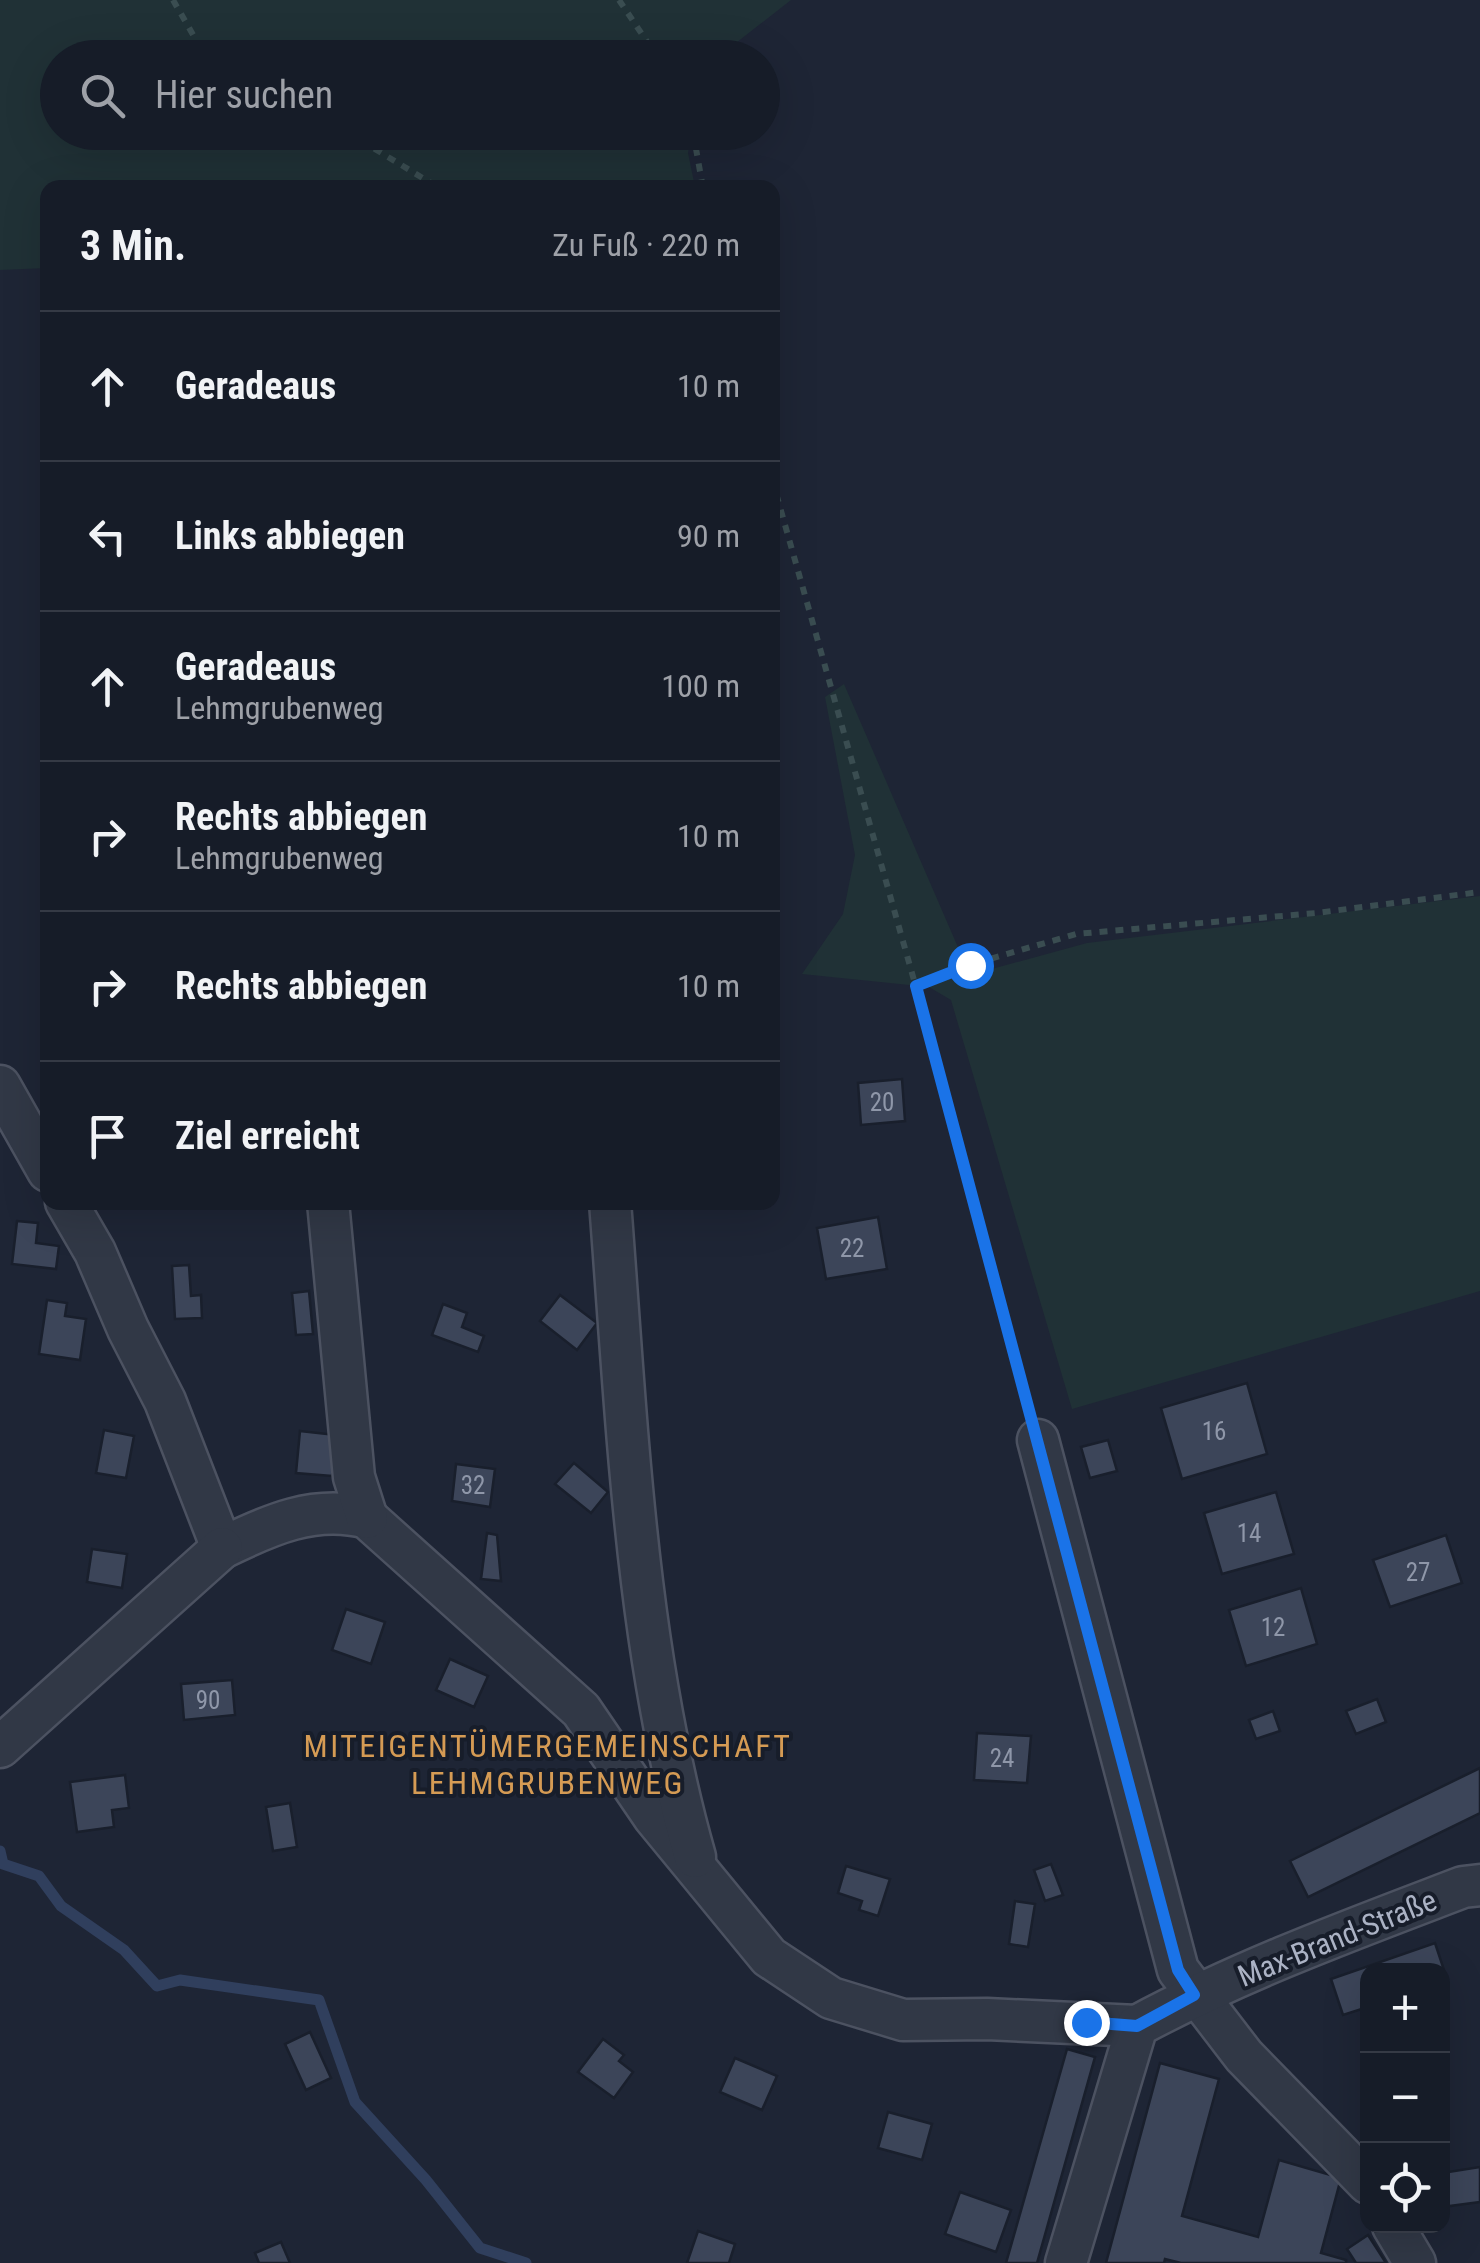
<!DOCTYPE html>
<html lang="de">
<head>
<meta charset="utf-8">
<style>
	body { margin:0; font-family:"Roboto Condensed",sans-serif; background:#1f2530; color:#f1f3f6 }
	.controls { position:absolute; right:30px; bottom:30px; display:grid; overflow:hidden; border-radius:20px; box-shadow:0 10px 40px #0002 }
	.controls button { width:90px; height:90px; display:grid; place-items:center; padding:0; border:0; border-bottom:2px solid #353a45; background:#161c28; color:#f1f3f6; font:50px sans-serif }
	.stop { position:absolute; width:30px; height:30px; margin:-22px; border:8px solid #1a73e8; border-radius:50%; background:#fff }
	.stop.end { background:#1a73e8; border-color:#fff; box-shadow:0 2px 10px #0008 }
	.list { margin:0; padding:0; list-style:none }
	h2 { display:flex; justify-content:space-between; align-items:center; height:130px; margin:0; padding:0 40px; font-size:42px }
	h2 small { font-size:32px; font-weight:400; color:#9ea1a8 }
	.list li { display:grid; grid-template-columns:65px 1fr auto; gap:30px; align-items:center; box-sizing:border-box; height:150px; padding:0 40px; border-top:2px solid #353a45 }
	.list b { display:block; font-size:38px; white-space:nowrap }
	.list p { margin:0; font-size:32px; white-space:nowrap; color:#9ea1a8 }
	.list em { font-size:32px; font-style:normal; color:#9ea1a8 }
	.icon { flex:none; width:55px; height:55px; fill:none; stroke:currentColor; stroke-width:2; stroke-linecap:round; stroke-linejoin:round }
	.map { position:relative; flex:none; width:1480px; height:2263px; overflow:hidden }
	.search { position:absolute; background:#161c28; box-shadow:0 10px 40px #0002; left:40px; top:40px; width:740px; height:110px; display:flex; align-items:center; gap:25px; box-sizing:border-box; padding:0 35px; border-radius:55px; color:#9ea1a8; font-size:38px }
	.panel { position:absolute; background:#161c28; box-shadow:0 10px 40px #0002; left:40px; top:180px; width:740px; height:1030px; border-radius:20px }
	.map>svg:first-child { display:block }
</style>
</head>
<body>
<div class="map">
<svg width="1480" height="2263" viewBox="0 0 1480 2263">
	<rect width="100%" height="100%" fill="#1e2535"/>
	<g fill="#203136">
		<polygon points="0,0 791,0 718,57 58,58 58,132 691,133 688,153 695,187 48,188 47,268 0,270"/>
		<polygon points="844,684 970,975 1087,943 1480,896 1480,1291 1072,1409 951,1000 929,987 802,974 843,914 855,855 825,697"/>
	</g>
	<g fill="none" stroke-linecap="round" stroke-linejoin="round">
		<polyline stroke="#303f5d" stroke-width="11" points="0,1851 3,1864 39,1876 61,1906 124,1950 157,1986 180,1980 319,2000 355,2102 426,2180 480,2248 526,2263"/>
	</g>
	<g fill="#3c4559" stroke="#191f2c" stroke-width="2.5">
		<polygon points="902,1079 905,1121 861,1125 858,1083"/>
		<polygon points="878,1217 887,1269 826,1279 817,1228"/>
		<polygon points="17,1221 38,1223 36,1243 59,1246 56,1269 12,1264"/>
		<polygon points="189,1265 191,1296 201,1295 202,1318 175,1319 172,1266"/>
		<polygon points="309,1291 313,1334 296,1335 292,1293"/>
		<polygon points="560,1295 597,1323 577,1350 540,1321"/>
		<polygon points="47,1300 67,1303 65,1316 86,1319 80,1360 39,1354"/>
		<polygon points="443,1304 467,1313 462,1327 484,1336 478,1352 432,1335"/>
		<polygon points="1247,1383 1267,1454 1182,1479 1161,1408"/>
		<polygon points="104,1430 134,1436 126,1478 96,1473"/>
		<polygon points="300,1431 336,1435 332,1476 296,1473"/>
		<polygon points="1108,1440 1117,1471 1090,1478 1081,1447"/>
		<polygon points="574,1463 608,1492 591,1513 555,1484"/>
		<polygon points="456,1464 495,1469 490,1507 452,1501"/>
		<polygon points="1276,1492 1294,1554 1222,1574 1204,1513"/>
		<polygon points="487,1533 497,1535 501,1581 481,1579"/>
		<polygon points="1446,1535 1462,1583 1390,1607 1373,1560"/>
		<polygon points="92,1549 127,1554 122,1588 87,1582"/>
		<polygon points="1301,1588 1317,1644 1246,1666 1229,1610"/>
		<polygon points="346,1609 385,1622 371,1664 332,1650"/>
		<polygon points="450,1659 488,1676 474,1707 436,1690"/>
		<polygon points="232,1680 235,1715 184,1720 181,1684"/>
		<polygon points="1377,1699 1386,1722 1356,1734 1346,1711"/>
		<polygon points="1273,1711 1280,1731 1256,1739 1249,1720"/>
		<polygon points="977,1733 1031,1736 1027,1783 974,1780"/>
		<polygon points="1480,1768 1480,1813 1308,1897 1290,1861"/>
		<polygon points="125,1775 129,1808 112,1810 114,1827 77,1832 70,1782"/>
		<polygon points="290,1803 297,1847 273,1851 266,1807"/>
		<polygon points="1051,1864 1063,1895 1045,1901 1034,1870"/>
		<polygon points="846,1866 890,1879 878,1916 859,1910 862,1901 838,1893"/>
		<polygon points="1015,1901 1035,1904 1028,1947 1009,1944"/>
		<polygon points="1435,1943 1447,1979 1442,1981 1442,1970 1368,1970 1368,2007 1343,2015 1331,1979"/>
		<polygon points="310,2032 331,2078 306,2090 285,2044"/>
		<polygon points="603,2039 624,2055 619,2061 633,2072 614,2098 578,2072"/>
		<polygon points="1067,2049 1095,2057 1037,2263 1006,2263"/>
		<polygon points="735,2058 777,2076 762,2110 720,2092"/>
		<polygon points="1160,2063 1219,2079 1182,2216 1258,2237 1279,2160 1341,2178 1321,2253 1346,2260 1346,2263 1181,2263 1165,2259 1164,2263 1106,2263"/>
		<polygon points="888,2112 932,2124 922,2160 878,2148"/>
		<polygon points="1480,2167 1480,2202 1442,2207 1442,2173"/>
		<polygon points="960,2192 1011,2210 996,2252 945,2234"/>
		<polygon points="698,2231 735,2244 729,2263 687,2263"/>
		<polygon points="1368,2235 1386,2263 1356,2263 1347,2249"/>
		<polygon points="281,2242 290,2263 259,2263 255,2253"/>
	</g>
	<g fill="none" stroke-linecap="round" stroke-linejoin="round">
		<defs>
			<g id="minor">
				<polyline points="0,1086 48,1171"/>
				<path d="M66 1202 95 1252 128 1329 165 1401 222 1548C269 1525 315 1504 367 1518L581 1710 654 1817 769 1957 831 1998 903 2020 987 2019 1137 2026"/>
				<polyline points="328,1202 354,1477 367,1518"/>
				<path d="M610 1202C627 1420 635 1646 695 1857"/>
				<polyline points="1038,1440 1178,1970 1244,2056 1368,2183"/>
				<polyline points="0,1747 222,1548"/>
				<polyline points="1393,2226 1415,2263"/>
				<path d="M1066 2263 1137 2026C1241 1970 1353 1929 1463 1887L1480 1885"/>
			</g>
		</defs>
		<use href="#minor" stroke="#4c5261" stroke-width="45"/>
		<g stroke="#3a4d51" stroke-width="6" stroke-dasharray="8 8" stroke-linecap="butt">
			<polyline points="173,0 199,45 221,58"/>
			<polyline points="619,0 658,58"/>
			<polyline points="347,132 439,188"/>
			<polyline points="693,132 703,188"/>
			<polyline points="772,479 942,1079 1029,1408"/>
			<polyline points="916,986 969,965 1076,934 1316,913 1480,892"/>
		</g>
		<use href="#minor" stroke="#313846" stroke-width="40"/>
	</g>
	<g fill="none" stroke-linecap="round" stroke-linejoin="round">
		<polyline stroke="#1a73e8" stroke-width="12" points="970,965 916,986 1178,1970 1194,1995 1137,2026 1086,2022"/>
	</g>
	<g text-anchor="middle" dominant-baseline="central" stroke-width="8" stroke-linejoin="round" paint-order="stroke">
		<g font-size="25" fill="#8f97a9">
			<text x="882" y="1102">20</text>
			<text x="852" y="1248">22</text>
			<text x="1214" y="1431">16</text>
			<text x="473" y="1485">32</text>
			<text x="1249" y="1533">14</text>
			<text x="1418" y="1572">27</text>
			<text x="1273" y="1627">12</text>
			<text x="208" y="1700">90</text>
			<text x="1002" y="1758">24</text>
		</g>
		<g font-size="30" fill="#abb2c4" stroke="#171d2a">
			<text transform="translate(1337 1938) rotate(-22)">Max-Brand-Straße</text>
		</g>
		<g font-size="32" letter-spacing="2.5" fill="#d59b54" stroke="#171d2a">
			<text x="548" y="1746">MITEIGENTÜMERGEMEINSCHAFT<tspan x="548" dy="37">LEHMGRUBENWEG</tspan></text>
		</g>
	</g>
</svg>
<div class="controls">
<button>+</button>
<button>−</button>
<button><svg class="icon" aria-label="locate" viewBox="0 0 24 24"><circle cx="12" cy="12" r="6"/><path d="M12 2v4M12 18v4M2 12h4M18 12h4"/></svg></button>
</div>
<div class="stop" style="left:970px;top:965px"></div>
<div class="stop end" style="left:1086px;top:2022px"></div>
<div class="search"><svg class="icon" aria-label="search" viewBox="0 0 24 24"><circle cx="10" cy="10" r="6"/><path d="M15 15l6 6"/></svg>Hier suchen</div>
<section class="panel">
<h2>3 Min.<small>Zu Fuß · 220 m</small></h2>
<ul class="list">
<li><svg class="icon" aria-label="ahead" viewBox="0 0 24 24"><path d="M12 20V5M6 11l6-6 6 6"/></svg><div><b>Geradeaus</b></div><em>10 m</em></li>
<li><svg class="icon" aria-label="left" viewBox="0 0 24 24"><path d="M17 20v-9H6M10 6l-5 5 5 5"/></svg><div><b>Links abbiegen</b></div><em>90 m</em></li>
<li><svg class="icon" aria-label="ahead" viewBox="0 0 24 24"><path d="M12 20V5M6 11l6-6 6 6"/></svg><div><b>Geradeaus</b><p>Lehmgrubenweg</p></div><em>100 m</em></li>
<li><svg class="icon" aria-label="right" viewBox="0 0 24 24"><path d="M7 20v-9h11M14 6l5 5-5 5"/></svg><div><b>Rechts abbiegen</b><p>Lehmgrubenweg</p></div><em>10 m</em></li>
<li><svg class="icon" aria-label="right" viewBox="0 0 24 24"><path d="M7 20v-9h11M14 6l5 5-5 5"/></svg><div><b>Rechts abbiegen</b></div><em>10 m</em></li>
<li><svg class="icon" aria-label="arrive" viewBox="0 0 24 24"><path d="M6 21V4h12l-3 4 3 4H6"/></svg><div><b>Ziel erreicht</b></div></li>
</ul>
</section>
</div>
</body>
</html>
